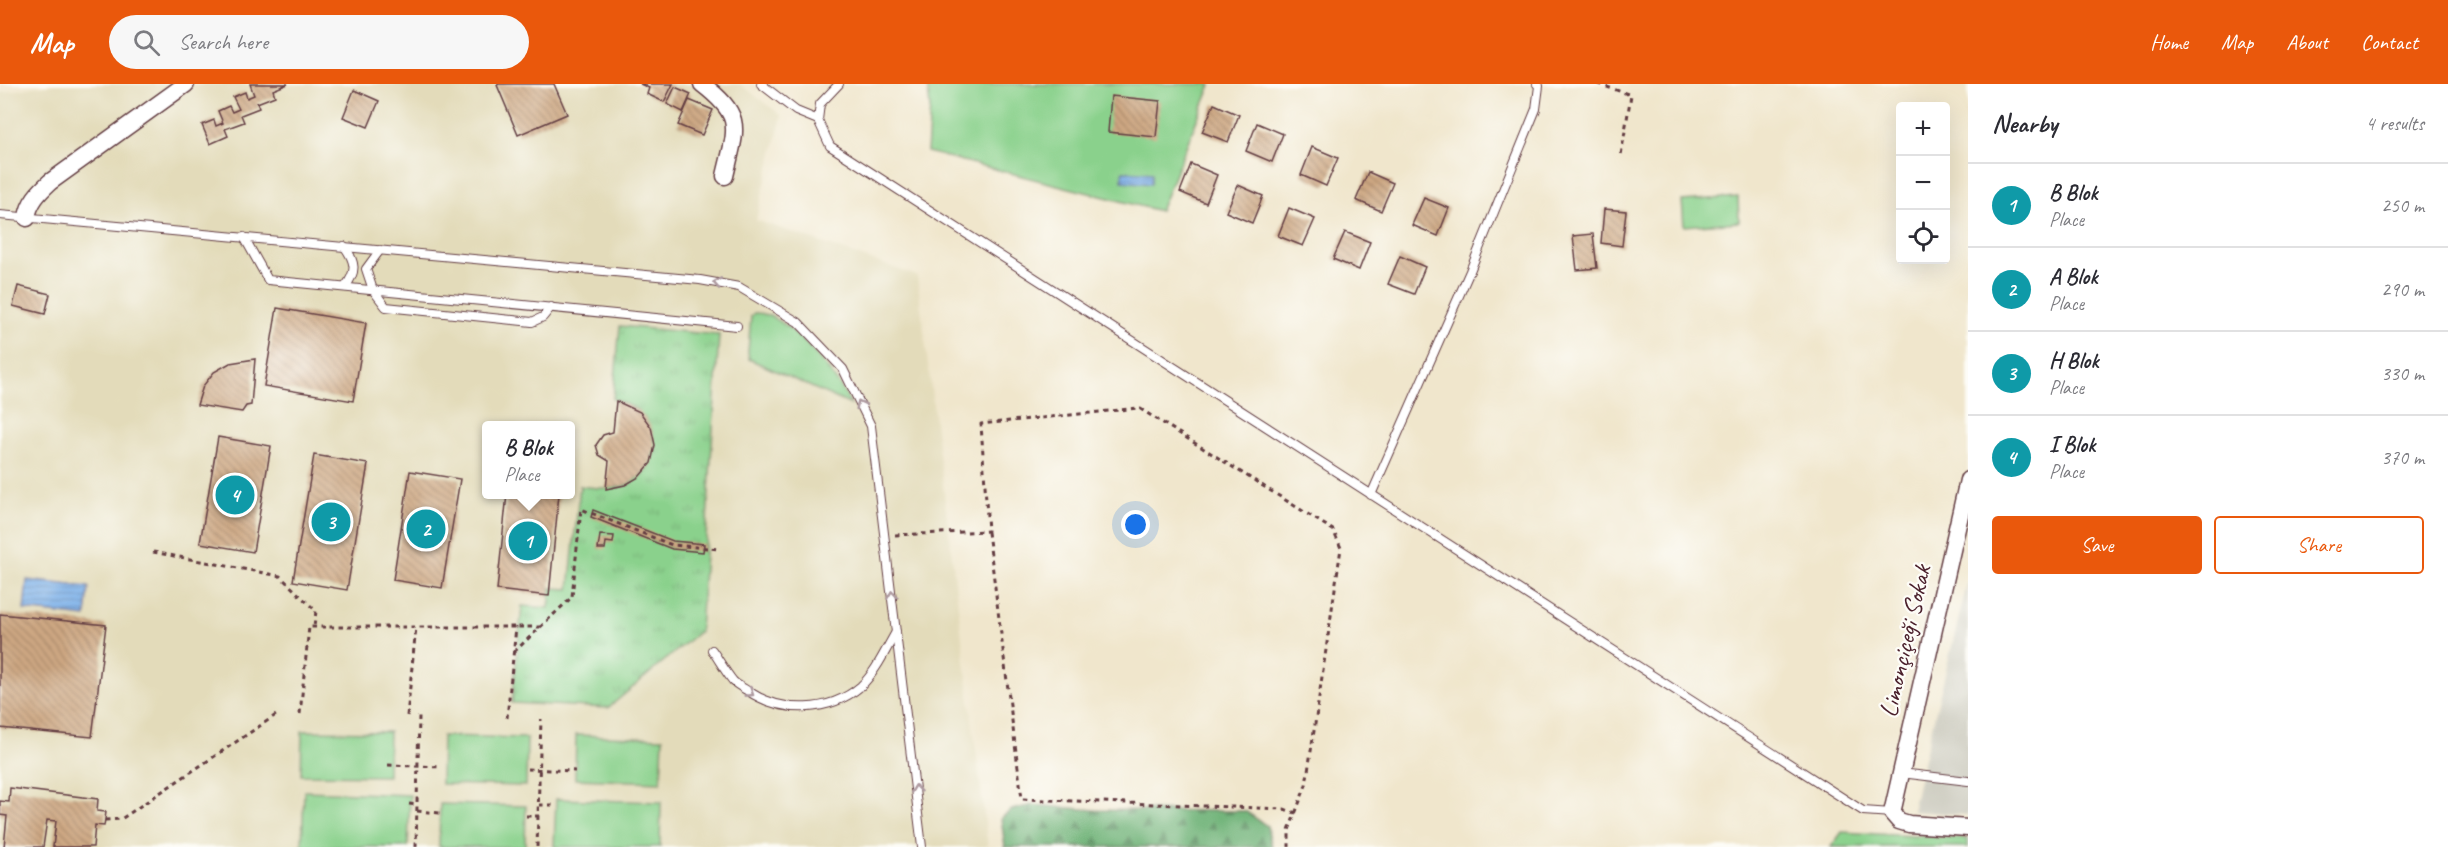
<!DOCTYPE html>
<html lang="en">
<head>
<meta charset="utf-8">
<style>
	body { margin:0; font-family:Caveat,sans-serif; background:#f7f7f7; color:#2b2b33 }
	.controls { position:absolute; right:18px; top:18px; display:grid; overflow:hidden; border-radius:6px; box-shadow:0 6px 24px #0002 }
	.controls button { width:54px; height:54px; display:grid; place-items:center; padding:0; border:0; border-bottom:2px solid #e1e1e2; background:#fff; color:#2b2b33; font:30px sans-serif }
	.you { position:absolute; left:1136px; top:441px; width:21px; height:21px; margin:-15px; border:4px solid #fff; border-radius:50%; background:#1a73e8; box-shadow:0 0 0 9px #1a73e833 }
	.badge { display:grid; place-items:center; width:39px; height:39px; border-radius:50%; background:#ea580c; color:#fff; font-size:20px; font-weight:700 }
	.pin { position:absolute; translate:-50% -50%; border:3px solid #fff; box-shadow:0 2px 6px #0006 }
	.popup { position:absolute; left:482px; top:337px; width:93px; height:78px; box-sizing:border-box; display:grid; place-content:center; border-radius:6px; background:#fff; filter:drop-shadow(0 2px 4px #0005); font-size:20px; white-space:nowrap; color:#7c7c81 }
	.popup b { font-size:22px; color:#2b2b33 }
	.popup::after { content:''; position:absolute; left:50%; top:100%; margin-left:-12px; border:12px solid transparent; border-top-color:#fff }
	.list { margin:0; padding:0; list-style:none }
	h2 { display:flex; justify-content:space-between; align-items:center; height:78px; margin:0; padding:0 24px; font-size:26px }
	h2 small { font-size:20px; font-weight:400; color:#7c7c81 }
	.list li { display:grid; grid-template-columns:39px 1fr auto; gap:18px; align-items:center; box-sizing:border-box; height:84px; padding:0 24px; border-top:2px solid #e1e1e2 }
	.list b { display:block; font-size:22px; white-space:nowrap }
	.list p { margin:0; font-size:20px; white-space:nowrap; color:#7c7c81 }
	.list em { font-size:20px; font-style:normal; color:#7c7c81 }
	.actions { display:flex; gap:12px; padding:18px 24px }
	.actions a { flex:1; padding:14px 0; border:2px solid #ea580c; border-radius:6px; text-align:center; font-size:21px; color:#ea580c }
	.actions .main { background:#ea580c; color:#fff }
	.icon { flex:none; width:33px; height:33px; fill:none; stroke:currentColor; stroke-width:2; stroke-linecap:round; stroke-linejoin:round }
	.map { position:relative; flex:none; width:1968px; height:763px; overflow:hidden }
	header { display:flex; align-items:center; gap:36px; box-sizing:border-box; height:84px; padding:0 30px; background:#ea580c; color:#fff }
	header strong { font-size:28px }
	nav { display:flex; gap:33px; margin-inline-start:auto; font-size:21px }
	.search { width:420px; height:54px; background:#f7f7f7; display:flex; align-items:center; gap:15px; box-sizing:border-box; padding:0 21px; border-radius:33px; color:#7c7c81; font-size:22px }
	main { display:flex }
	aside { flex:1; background:#fff }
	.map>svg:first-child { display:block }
</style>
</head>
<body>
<header>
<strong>Map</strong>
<div class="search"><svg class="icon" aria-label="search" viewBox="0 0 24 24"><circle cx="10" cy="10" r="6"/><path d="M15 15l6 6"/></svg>Search here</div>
<nav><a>Home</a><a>Map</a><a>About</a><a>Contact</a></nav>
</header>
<main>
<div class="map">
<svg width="1968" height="763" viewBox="0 0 1968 763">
	<defs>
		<pattern id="forest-firs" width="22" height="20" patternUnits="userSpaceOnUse" patternTransform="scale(1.5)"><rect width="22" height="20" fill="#6fb378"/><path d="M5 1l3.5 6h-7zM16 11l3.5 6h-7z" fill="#5d9163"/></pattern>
		<pattern id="park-tufts" width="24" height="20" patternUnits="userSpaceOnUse" patternTransform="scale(1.5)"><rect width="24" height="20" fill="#8ad18c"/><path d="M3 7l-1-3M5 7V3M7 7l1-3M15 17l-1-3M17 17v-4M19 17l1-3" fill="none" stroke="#79b379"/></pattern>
		<pattern id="water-rules" width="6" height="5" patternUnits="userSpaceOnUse" patternTransform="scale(1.5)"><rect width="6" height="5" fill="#7cb0e9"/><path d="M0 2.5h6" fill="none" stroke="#688fbd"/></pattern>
		<pattern id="building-back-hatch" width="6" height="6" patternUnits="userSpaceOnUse" patternTransform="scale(1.5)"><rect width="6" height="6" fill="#cda782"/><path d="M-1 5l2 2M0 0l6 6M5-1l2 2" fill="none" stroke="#a8876b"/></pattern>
	</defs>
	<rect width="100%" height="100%" fill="#fdfcf7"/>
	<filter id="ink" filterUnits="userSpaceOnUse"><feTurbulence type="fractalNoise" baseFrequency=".0167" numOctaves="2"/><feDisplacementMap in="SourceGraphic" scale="12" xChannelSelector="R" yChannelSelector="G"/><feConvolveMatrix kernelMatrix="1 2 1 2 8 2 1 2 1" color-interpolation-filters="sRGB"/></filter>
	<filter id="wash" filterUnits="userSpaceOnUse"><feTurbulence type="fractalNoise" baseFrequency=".008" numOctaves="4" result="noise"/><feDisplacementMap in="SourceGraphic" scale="24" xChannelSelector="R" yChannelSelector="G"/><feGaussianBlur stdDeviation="1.35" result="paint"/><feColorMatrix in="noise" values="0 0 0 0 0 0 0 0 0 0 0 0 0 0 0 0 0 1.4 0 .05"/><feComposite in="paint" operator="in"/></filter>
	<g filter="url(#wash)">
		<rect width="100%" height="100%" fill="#f0e6cc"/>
		<path fill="#e3dbba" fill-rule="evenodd" d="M53 0H740L782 32 756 136 917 192 988 763H0V9ZM486 342H570V410H486Z"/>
		<polygon fill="#c6c5b8" points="1968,497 1968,731 1912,727 1920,691"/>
		<g fill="#8ad18c" stroke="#6a785c" stroke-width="1.5">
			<polygon points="927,0 1207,0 1211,1 1160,127 927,68 930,22"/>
			<polygon points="1738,113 1739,138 1684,142 1682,117"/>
			<path d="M754 229C787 226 838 294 851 321L749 275 748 268 751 232Z"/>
			<polygon points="302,647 389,648 388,692 301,691"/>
			<polygon points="576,651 663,654 661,698 575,695"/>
			<polygon points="442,652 527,654 526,702 441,700"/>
			<polygon points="304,707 410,711 408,763 302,763"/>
			<polygon points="556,715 661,718 660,763 554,763"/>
			<polygon points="440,720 526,722 525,763 439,763"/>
			<polygon points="1842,748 1968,755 1968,763 1831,763"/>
		</g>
		<polygon fill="url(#forest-firs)" stroke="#5c6952" stroke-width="1.5" points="1032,721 1096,726 1245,727 1267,742 1272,763 1005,763 1001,734 1012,726"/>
		<path fill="url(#park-tufts)" stroke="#6a785c" stroke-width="1.5" d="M620 242 719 251 700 547 608 624 512 619 522 522 549 524 551 504 569 505 580 402C595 404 611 406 626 401 656 389 663 353 641 330 634 322 622 318 613 315Z"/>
		<g fill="url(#water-rules)" stroke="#63688a" stroke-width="1.5">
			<polygon points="1123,87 1152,89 1151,100 1122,97"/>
			<polygon points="27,496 89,503 86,533 24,526"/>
		</g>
		<g id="blocks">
			<g fill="url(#building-back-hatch)">
				<polygon points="250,0 288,0 273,6 275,12 257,19 259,24 241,31 244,38 225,45 228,52 210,60 202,41 214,36 216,42 223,39 218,27 229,22 232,28 239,25 233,13 245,8 247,14 254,11"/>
				<polygon points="499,0 554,0 567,30 518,51 497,1"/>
				<polygon points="640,0 673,0 664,18 647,10 649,4"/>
				<polygon points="675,3 691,10 683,28 667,20"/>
				<polygon points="354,6 379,17 368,43 343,33"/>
				<polygon points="1111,12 1160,17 1156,53 1108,48"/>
				<polygon points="689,16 713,26 702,51 678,41"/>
				<polygon points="1214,20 1239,31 1228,58 1202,48"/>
				<polygon points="1257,39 1283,50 1272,78 1246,67"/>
				<polygon points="1312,63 1338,74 1326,102 1301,91"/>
				<polygon points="1191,80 1217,91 1206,119 1180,108"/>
				<polygon points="1368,88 1393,99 1381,127 1356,116"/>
				<polygon points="1238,101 1263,112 1252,139 1226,128"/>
				<polygon points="1424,114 1449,124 1438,152 1412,141"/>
				<polygon points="1289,124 1315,135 1303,162 1278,152"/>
				<polygon points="1604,125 1626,127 1622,162 1601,159"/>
				<polygon points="1345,148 1370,158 1359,186 1333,175"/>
				<polygon points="1593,150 1597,184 1577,186 1573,152"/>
				<polygon points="1400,172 1425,183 1414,210 1388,200"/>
				<polygon points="18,202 50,210 45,230 13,222"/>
				<polygon points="277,224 366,239 353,317 264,302"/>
				<polygon points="255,275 251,321 246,322 242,328 197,321 203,302 214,288 230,279"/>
				<polygon points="616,317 640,328 651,343 655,361 651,379 639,393 625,401 606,405 609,377 599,371 596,361 603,351 613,348"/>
				<polygon points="218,353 271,362 253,468 200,459"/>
				<polygon points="314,371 368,380 347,506 293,497"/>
				<polygon points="410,387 460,395 442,504 393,496"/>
				<polygon points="507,410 559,410 549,512 497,506"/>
				<polygon points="593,426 673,457 704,460 703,468 672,465 591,433"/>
				<polygon points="600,451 614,452 613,459 606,458 605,465 598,465"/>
				<polygon points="0,530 106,541 92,653 0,644"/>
				<polygon points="10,704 98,715 97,727 106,728 104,742 95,741 93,763 53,763 56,737 47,736 43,763 4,763 7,732 0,731 0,717 9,718"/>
			</g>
		</g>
	</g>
	<g filter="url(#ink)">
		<use href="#blocks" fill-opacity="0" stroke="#633d43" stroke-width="1.5"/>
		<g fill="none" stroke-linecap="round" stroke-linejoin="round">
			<defs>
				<g id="service">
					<polyline points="761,0 796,27 818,36 830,62 1863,727 1892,729"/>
					<polyline points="818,36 820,20 839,0"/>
					<polyline points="0,131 700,196 739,203 798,238 843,285 871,342 922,763"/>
					<polyline points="244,153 268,196 737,242"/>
					<path d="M344 162C356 178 357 188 345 203"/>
					<polyline points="380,166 366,185 373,206 386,223 532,238 543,233 551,223"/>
					<polyline points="1371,411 1470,187 1536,25 1539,2 1537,0"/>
					<path d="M712 566C719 576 725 587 733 597 737 601 743 604 748 607 783 630 829 629 861 602 876 588 886 565 896 548"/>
					<polyline points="1901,689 1968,697"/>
				</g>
				<g id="minor">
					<path d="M702 0C745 33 736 44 725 92"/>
					<path d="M27 134C29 118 39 108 50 98L186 0"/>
					<polyline points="1968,396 1892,729 1899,737 1909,740 1968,744"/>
				</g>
			</defs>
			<use href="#service" stroke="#633d43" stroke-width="10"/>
			<use href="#minor" stroke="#633d43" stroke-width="19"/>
			<g stroke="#633d43" stroke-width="3" stroke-dasharray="4.5 4.5" stroke-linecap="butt">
				<polyline points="1598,0 1631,11 1621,71"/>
				<polyline points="988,448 1022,715 1284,725 1296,729"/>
				<polyline points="895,451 988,447 981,340 1139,324 1333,446 1341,464 1306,701 1289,746 1289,763"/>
				<polyline points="153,468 280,492 316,527 314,543"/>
				<polyline points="514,568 572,513 581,425 672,461 720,465"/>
				<polyline points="300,630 309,543 540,543"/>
				<polyline points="407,632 416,543"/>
				<polyline points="507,634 516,543"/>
				<polyline points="388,681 441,683"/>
				<polyline points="527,685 575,687"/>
				<polyline points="409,720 417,721"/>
				<polyline points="539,721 555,721"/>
				<polyline points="417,727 440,729"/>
				<polyline points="526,732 539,732"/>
				<polyline points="105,736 121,735 279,629"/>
				<polyline points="416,763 419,632"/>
				<polyline points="537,763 541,635"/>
			</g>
			<use href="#service" stroke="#fff" stroke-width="8"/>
			<use href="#minor" stroke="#fff" stroke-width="16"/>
		</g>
		<defs><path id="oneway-chevron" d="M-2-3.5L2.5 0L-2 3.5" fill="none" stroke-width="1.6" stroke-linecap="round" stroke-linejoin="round" transform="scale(1.5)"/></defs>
		<g stroke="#ae9aa0">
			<use href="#oneway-chevron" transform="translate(717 199) rotate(-170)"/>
			<use href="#oneway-chevron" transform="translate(860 320) rotate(-116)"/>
			<use href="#oneway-chevron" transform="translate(892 511) rotate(-97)"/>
			<use href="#oneway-chevron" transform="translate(750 609) rotate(33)"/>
			<use href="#oneway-chevron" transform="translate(916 705) rotate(-97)"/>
		</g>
	</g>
	<g text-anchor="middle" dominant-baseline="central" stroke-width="4.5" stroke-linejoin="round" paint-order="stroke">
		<g font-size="26" fill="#4a1f2b" stroke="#fdfcf7">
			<text transform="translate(1905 557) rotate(-77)">Limonçiçeği Sokak</text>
		</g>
	</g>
</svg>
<div class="controls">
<button>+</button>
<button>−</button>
<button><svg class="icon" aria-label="locate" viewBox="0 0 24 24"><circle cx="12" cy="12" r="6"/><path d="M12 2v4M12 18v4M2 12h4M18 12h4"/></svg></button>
</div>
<div class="you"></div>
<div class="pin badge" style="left:528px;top:457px;background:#0f9aa8">1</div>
<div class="popup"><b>B Blok</b>Place</div>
<div class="pin badge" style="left:426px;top:445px;background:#0f9aa8">2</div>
<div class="pin badge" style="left:331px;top:438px;background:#0f9aa8">3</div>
<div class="pin badge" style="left:235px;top:411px;background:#0f9aa8">4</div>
</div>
<aside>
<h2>Nearby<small>4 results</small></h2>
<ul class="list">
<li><span class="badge" style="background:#0f9aa8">1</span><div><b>B Blok</b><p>Place</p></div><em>250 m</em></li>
<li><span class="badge" style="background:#0f9aa8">2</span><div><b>A Blok</b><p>Place</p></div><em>290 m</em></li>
<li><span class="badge" style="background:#0f9aa8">3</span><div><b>H Blok</b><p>Place</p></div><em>330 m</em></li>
<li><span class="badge" style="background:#0f9aa8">4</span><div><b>I Blok</b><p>Place</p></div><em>370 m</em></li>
</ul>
<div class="actions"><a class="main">Save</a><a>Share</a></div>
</aside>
</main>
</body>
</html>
